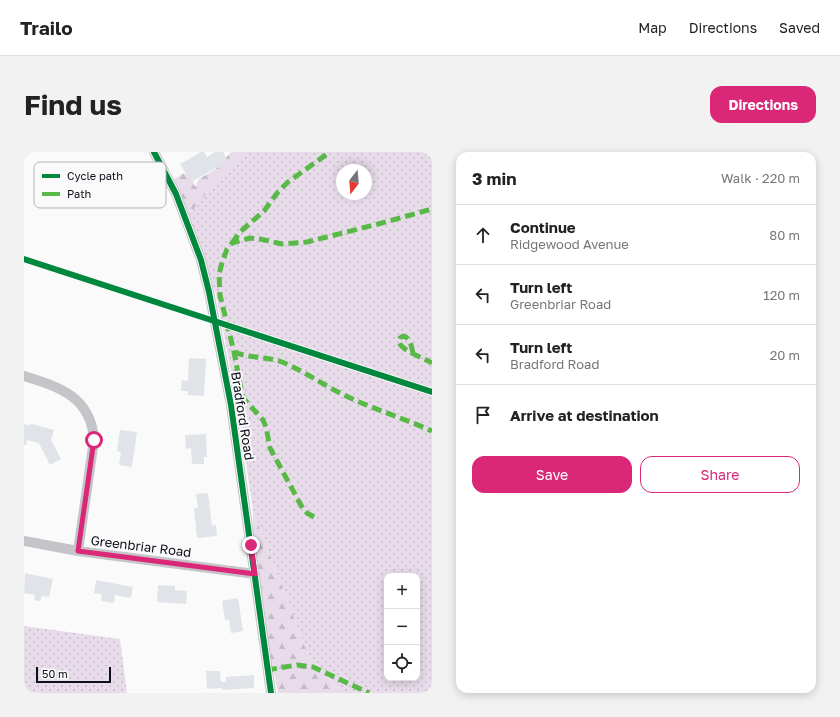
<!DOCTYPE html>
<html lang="en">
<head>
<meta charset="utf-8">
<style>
	body { margin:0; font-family:"Golos Text",sans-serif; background:#f2f2f2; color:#222 }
	.controls { position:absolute; right:12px; bottom:12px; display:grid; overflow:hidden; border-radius:8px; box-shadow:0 2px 10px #0003 }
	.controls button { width:36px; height:36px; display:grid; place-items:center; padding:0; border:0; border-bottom:1px solid #e0e0e0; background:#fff; color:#222; font:20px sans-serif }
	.compass { position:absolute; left:312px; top:12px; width:36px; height:36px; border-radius:50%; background:#fff; box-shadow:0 2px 10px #0003; rotate:196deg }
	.scale { position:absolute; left:12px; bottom:10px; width:75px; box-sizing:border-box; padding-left:4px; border:2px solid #0c0e19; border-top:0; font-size:11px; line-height:14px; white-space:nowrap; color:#0c0e19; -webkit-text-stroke:3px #fafafa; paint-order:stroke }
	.stop { position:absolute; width:12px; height:12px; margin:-9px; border:3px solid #db2777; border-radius:50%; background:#fff }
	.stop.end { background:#db2777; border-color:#fff; box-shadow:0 1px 4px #0008 }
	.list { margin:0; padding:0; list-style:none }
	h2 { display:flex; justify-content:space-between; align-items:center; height:52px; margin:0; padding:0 16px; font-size:17px }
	h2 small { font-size:13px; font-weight:400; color:#767676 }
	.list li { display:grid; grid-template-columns:26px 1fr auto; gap:12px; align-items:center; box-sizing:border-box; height:60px; padding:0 16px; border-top:1px solid #e0e0e0 }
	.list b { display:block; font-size:15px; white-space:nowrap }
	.list p { margin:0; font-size:13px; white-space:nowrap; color:#767676 }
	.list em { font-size:13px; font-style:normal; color:#767676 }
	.actions { display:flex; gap:8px; padding:12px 16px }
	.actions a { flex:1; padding:9px 0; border:1px solid #db2777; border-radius:12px; text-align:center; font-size:14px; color:#db2777 }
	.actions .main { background:#db2777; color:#fff }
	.icon { flex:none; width:22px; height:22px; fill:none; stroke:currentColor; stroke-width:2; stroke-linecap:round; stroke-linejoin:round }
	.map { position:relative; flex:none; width:408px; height:541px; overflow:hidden; border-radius:12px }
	header { display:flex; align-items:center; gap:24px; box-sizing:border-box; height:56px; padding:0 20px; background:#fff; border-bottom:1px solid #e0e0e0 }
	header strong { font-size:19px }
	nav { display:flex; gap:22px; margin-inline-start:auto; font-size:14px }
	.intro { display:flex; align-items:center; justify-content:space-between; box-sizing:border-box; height:96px; padding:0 24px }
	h1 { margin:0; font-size:28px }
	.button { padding:10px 18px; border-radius:12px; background:#db2777; color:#fff; font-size:14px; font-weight:700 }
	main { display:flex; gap:24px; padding:0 24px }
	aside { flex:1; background:#fff; border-radius:12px; box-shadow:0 2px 10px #0003 }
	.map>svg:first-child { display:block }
</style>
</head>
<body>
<header>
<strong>Trailo</strong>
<nav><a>Map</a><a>Directions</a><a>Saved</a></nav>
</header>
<div class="intro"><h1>Find us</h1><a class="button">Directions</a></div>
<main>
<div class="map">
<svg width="408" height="541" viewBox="0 0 408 541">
	<defs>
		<pattern id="grass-dots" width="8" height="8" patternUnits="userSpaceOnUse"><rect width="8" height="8" fill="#e8dceb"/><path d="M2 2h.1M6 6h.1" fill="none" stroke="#c6bcc9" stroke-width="1.8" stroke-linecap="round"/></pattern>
		<pattern id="forest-firs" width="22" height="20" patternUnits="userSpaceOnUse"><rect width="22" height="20" fill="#e8dceb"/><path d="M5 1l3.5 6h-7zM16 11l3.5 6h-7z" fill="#c6bcc9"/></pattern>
	</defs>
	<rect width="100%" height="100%" fill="#fafafa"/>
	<g fill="url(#grass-dots)" fill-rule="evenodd">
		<path d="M222 0H408V541H321L312 535 283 500 229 359 214 255 192 143 164 64 197 24ZM318 18H342V42H318ZM363 424H393V526H363Z"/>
		<polygon points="0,474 96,487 103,541 0,541"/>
	</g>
	<g fill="url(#forest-firs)">
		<polygon points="207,0 222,0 197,24 164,64 150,27 160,21 168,27 171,35 175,27 193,16"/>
		<polygon points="229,359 283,500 312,535 321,541 254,541 247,508 229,388"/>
	</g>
	<g fill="#e0e4e9">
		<polygon points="177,0 180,0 183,5 191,0 199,0 204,9 167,30 156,12"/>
		<polygon points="165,206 182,207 180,244 164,243 164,239 157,239 158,228 164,229"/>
		<polygon points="0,272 4,273 8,272 30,278 27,288 37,307 26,313 15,291 3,288 2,293 0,293"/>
		<polygon points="96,278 113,280 108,315 95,313 97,300 93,299"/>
		<polygon points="182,282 183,305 180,305 180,312 168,312 167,296 162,297 161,283"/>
		<polygon points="184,341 188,374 192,373 193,384 173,386 170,356 174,356 172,342"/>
		<polygon points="1,421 29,427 25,445 18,444 16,449 10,448 11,443 0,441"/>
		<polygon points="72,428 109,435 107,446 91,443 90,451 77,449 78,442 70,441"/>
		<polygon points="134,433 151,434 151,438 163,439 162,452 133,450"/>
		<polygon points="214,446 219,479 207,481 205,468 201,468 198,449"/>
		<polygon points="182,519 196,519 197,530 202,530 202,525 230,523 230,536 198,538 198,536 183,537"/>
	</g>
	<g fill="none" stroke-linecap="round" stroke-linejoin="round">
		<g stroke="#c5c4c9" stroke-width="10">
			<polyline points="130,0 152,42 177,108 185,140 207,253 247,541"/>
			<path d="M0 224C36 235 67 245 70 288L54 399"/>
			<polyline points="0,389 54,399 231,422"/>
		</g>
		<g stroke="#58b947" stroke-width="5" stroke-dasharray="10 5" stroke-linecap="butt">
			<polyline points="208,91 216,80 240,59 254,40 264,30 306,0"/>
			<path d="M210 200C227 207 242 204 258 210 280 219 299 233 320 243 349 257 379 266 408 279"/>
			<path d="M389 201C387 194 387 186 379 184L376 186C375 189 375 190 376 192 380 199 401 207 408 211"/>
			<polyline points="290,365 283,361 279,357 246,296 242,275 239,268 221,248 218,242 210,200 196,143 195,122 198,111 203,97 208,91 226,86 236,87 258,92 283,90 354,72 408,57"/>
			<polyline points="243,518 273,513 289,515 345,541"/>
		</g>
		<defs>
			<g id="cycleway">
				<polyline points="130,0 152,42 177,108 185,140 207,253 247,541"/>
				<polyline points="0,107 408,240"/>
			</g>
		</defs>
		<use href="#cycleway" stroke="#fafafa" stroke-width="8"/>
		<use href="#cycleway" stroke="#00873e" stroke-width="6"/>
	</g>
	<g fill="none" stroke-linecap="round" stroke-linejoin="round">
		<polyline stroke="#db2777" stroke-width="5" points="70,288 54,399 231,422 227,393"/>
	</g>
	<g text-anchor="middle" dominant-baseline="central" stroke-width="4" stroke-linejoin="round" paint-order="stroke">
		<g font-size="13" fill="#0c0e19" stroke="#fafafa">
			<text transform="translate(219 264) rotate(81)">Bradford Road</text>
			<text transform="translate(117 394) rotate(7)">Greenbriar Road</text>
		</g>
	</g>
	<rect x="10" y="10" width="132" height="46" rx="6" fill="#fafafa" stroke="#b3b3b6" stroke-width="1"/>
	<rect x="18" y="22" width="18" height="4" fill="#00873e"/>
	<rect x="18" y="40" width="18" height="4" fill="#58b947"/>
	<g font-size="11" fill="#0c0e19">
		<text x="43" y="28">Cycle path</text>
		<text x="43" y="46">Path</text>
	</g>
</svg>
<div class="controls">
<button>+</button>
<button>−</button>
<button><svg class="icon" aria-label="locate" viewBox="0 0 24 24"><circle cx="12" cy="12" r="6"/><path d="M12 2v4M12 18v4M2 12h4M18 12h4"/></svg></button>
</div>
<svg class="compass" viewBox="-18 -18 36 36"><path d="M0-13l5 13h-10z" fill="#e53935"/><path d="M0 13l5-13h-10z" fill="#767676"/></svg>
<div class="scale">50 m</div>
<div class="stop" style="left:70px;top:288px"></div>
<div class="stop end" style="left:227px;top:393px"></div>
</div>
<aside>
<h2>3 min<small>Walk · 220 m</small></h2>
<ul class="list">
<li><svg class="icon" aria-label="ahead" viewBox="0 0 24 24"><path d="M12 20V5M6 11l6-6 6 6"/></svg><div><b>Continue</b><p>Ridgewood Avenue</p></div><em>80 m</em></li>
<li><svg class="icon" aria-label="left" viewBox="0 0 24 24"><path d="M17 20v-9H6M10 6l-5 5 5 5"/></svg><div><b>Turn left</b><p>Greenbriar Road</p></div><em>120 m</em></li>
<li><svg class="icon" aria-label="left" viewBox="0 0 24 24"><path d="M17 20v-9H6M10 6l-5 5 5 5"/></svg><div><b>Turn left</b><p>Bradford Road</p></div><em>20 m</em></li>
<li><svg class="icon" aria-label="arrive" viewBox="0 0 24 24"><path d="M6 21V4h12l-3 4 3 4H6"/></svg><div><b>Arrive at destination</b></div></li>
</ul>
<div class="actions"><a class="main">Save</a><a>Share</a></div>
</aside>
</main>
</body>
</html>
